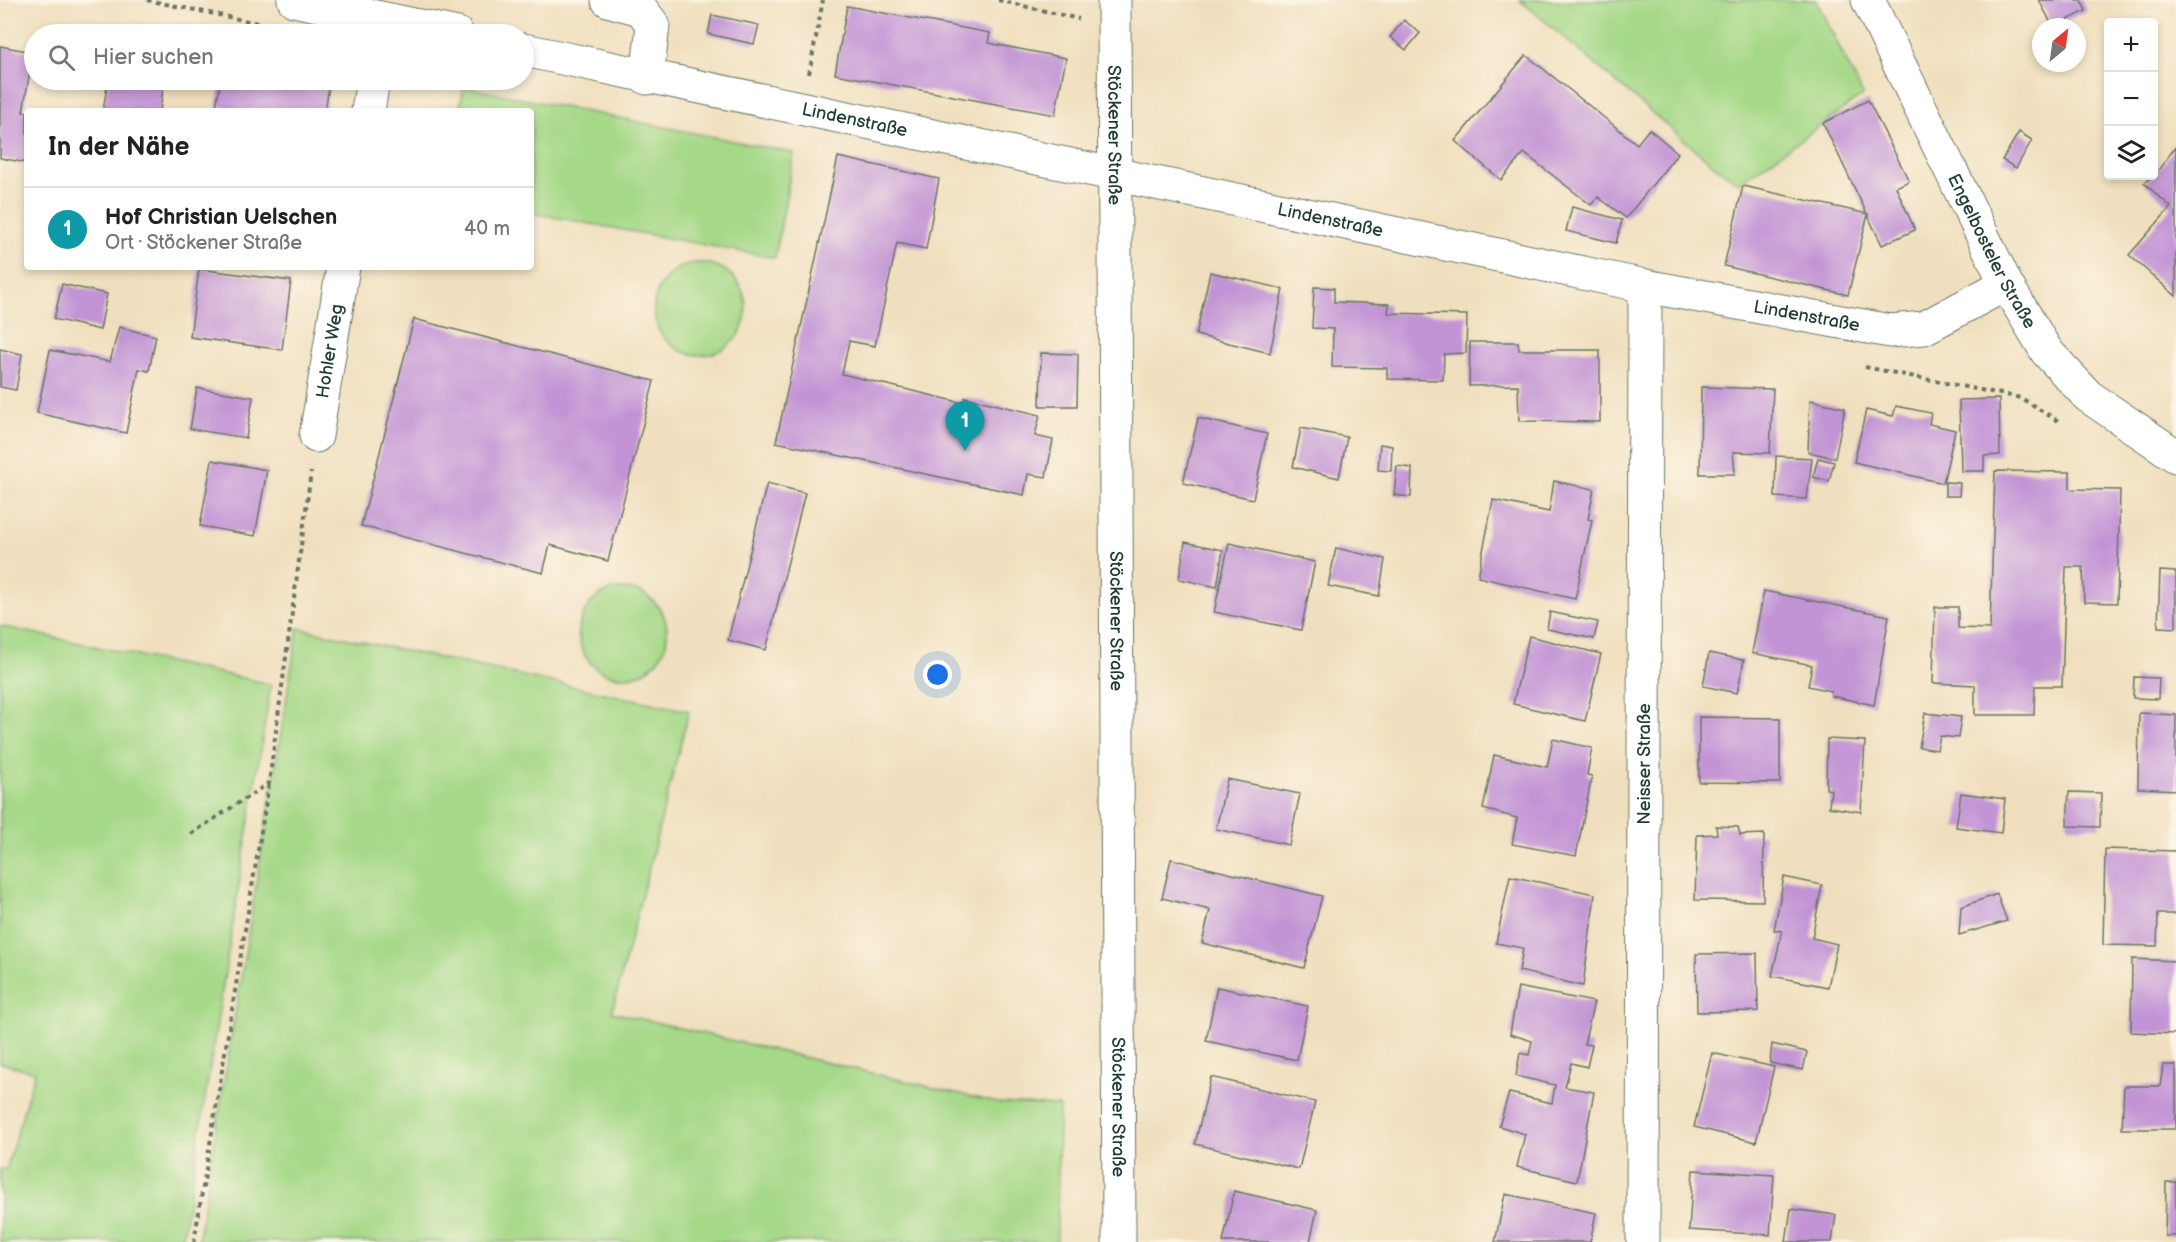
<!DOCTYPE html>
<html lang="de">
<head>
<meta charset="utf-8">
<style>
	body { margin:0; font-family:"Balsamiq Sans",sans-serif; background:#f6f6f6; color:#222 }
	.controls { position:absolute; right:18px; top:18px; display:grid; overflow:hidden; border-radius:6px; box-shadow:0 3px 9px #0003 }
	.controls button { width:54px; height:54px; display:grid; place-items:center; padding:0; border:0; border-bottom:2px solid #e0e0e0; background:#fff; color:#222; font:30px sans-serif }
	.compass { position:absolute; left:2032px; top:18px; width:54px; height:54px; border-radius:50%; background:#fff; box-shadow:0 3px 9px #0003; rotate:29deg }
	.you { position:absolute; left:938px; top:675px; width:21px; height:21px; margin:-15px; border:4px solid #fff; border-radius:50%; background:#1a73e8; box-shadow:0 0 0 9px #1a73e833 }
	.badge { display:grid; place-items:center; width:39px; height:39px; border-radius:50%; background:#d1495b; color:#fff; font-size:20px; font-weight:700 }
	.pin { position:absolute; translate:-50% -50px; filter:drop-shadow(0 2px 3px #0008) }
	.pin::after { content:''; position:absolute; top:32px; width:21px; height:18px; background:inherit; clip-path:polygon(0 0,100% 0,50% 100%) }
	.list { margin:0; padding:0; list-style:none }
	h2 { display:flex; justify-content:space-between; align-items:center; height:78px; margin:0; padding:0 24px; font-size:26px }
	h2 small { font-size:20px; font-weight:400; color:#767676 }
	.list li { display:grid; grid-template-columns:39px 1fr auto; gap:18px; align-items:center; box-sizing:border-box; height:84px; padding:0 24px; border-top:2px solid #e0e0e0 }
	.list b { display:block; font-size:22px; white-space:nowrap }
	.list p { margin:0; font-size:20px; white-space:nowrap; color:#767676 }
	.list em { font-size:20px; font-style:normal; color:#767676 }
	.icon { flex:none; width:33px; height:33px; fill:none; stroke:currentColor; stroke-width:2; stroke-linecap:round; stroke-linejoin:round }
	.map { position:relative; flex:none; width:2176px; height:1242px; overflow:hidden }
	.search { position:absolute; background:#fff; box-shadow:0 3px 9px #0003; left:24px; top:24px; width:510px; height:66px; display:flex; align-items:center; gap:15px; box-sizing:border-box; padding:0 21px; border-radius:33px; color:#767676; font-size:22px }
	.panel { position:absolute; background:#fff; box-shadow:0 3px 9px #0003; left:24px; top:108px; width:510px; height:162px; border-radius:6px }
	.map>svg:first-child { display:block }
</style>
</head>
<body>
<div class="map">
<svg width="2176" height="1242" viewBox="0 0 2176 1242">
	<rect width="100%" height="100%" fill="#fcf5e5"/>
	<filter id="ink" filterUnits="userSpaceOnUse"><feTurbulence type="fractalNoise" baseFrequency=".0167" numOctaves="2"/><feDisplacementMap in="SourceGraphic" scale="12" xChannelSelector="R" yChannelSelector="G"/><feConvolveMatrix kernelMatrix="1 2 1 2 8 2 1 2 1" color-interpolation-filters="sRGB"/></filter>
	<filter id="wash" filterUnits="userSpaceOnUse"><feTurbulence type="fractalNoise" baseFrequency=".008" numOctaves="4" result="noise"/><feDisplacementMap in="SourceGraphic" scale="24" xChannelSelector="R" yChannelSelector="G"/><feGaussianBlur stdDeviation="1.35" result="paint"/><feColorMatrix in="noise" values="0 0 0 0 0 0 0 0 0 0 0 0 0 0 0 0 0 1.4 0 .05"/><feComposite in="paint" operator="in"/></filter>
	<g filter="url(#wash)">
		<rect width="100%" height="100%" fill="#f0dfbe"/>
		<g fill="#a5d887" stroke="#628a5e" stroke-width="1.5">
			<polygon points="1520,0 1816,0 1863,95 1739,183 1712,164"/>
			<polygon points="464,87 794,153 775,258 531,213 531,111 459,111"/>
			<circle cx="700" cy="309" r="46"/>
			<circle cx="623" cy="633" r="44"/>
			<polygon points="0,626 271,684 182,1242 0,1242 0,1169 6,1170 35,1072 0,1063"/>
			<polygon points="298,628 689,711 612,1012 998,1103 1059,1106 1057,1242 198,1242"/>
		</g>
		<g id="blocks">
			<g fill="#c294d5">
				<polygon points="2039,0 2081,0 2086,11 2053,27"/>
				<polygon points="847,6 990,33 988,43 1066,58 1055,115 835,74"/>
				<polygon points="712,15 759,25 754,44 708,34"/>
				<polygon points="1404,20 1420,33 1406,50 1390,37"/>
				<polygon points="0,46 33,52 23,112 27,112 27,163 0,158"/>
				<polygon points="1526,55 1637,144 1649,129 1678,153 1626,218 1598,197 1591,205 1524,153 1501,180 1455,141"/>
				<polygon points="108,80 164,80 160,111 103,111"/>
				<polygon points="221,80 330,80 325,111 245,111 216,106"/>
				<polygon points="1868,100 1909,181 1896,187 1915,230 1882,245 1823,123"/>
				<polygon points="2019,132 2032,140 2016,168 2002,160"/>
				<polygon points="2176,146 2176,296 2129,255 2171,207 2144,183 2154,176"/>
				<polygon points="838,157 939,179 926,249 897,243 875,346 849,341 842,374 963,403 965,397 1040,415 1035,436 1053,440 1046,477 1028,474 1024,495 776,442"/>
				<polygon points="1743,186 1868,214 1848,295 1724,266"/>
				<polygon points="1572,207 1622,220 1616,243 1566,231"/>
				<polygon points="199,269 291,281 282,350 190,337"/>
				<polygon points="1210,272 1283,289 1270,353 1196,335"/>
				<polygon points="62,284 107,294 100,330 54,319"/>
				<polygon points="1314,287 1334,288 1334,302 1389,304 1388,313 1467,315 1466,353 1444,354 1443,380 1387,379 1387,368 1332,367 1333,329 1312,328"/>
				<polygon points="414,319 654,381 608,561 550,545 543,573 361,526"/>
				<polygon points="119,327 156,336 149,371 139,369 126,433 37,413 50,350 110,362"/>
				<polygon points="1470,342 1518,342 1519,350 1600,350 1600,422 1519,421 1518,385 1469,386"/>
				<polygon points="0,349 22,354 16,390 0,387"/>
				<polygon points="1041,353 1078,354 1077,406 1040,406"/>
				<polygon points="1701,387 1773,389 1770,453 1733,452 1735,474 1700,474"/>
				<polygon points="197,388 253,397 246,438 190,429"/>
				<polygon points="1999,399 2000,455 1984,456 1984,471 1961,471 1959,400"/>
				<polygon points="1810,400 1845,408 1835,458 1808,452"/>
				<polygon points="1896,406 1931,413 1929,424 1955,430 1943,483 1854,462 1866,410 1893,416"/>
				<polygon points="1198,418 1267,434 1253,499 1183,483"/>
				<polygon points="1301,428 1347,437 1339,478 1293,467"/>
				<polygon points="1380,444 1392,446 1391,471 1378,470"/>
				<polygon points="1776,456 1812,458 1807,499 1775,497"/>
				<polygon points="1818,458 1834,462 1829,481 1813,477"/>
				<polygon points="212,460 267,470 255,536 200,526"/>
				<polygon points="1397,466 1412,468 1411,497 1394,495"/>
				<polygon points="1995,471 2070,472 2070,489 2120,490 2117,603 2084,602 2083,567 2066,567 2062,686 2035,686 2034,715 1975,715 1975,685 1933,683 1935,607 1958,607 1958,628 1990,629"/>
				<polygon points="1554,481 1594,489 1588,519 1592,520 1575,599 1478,577 1493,500 1549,512"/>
				<polygon points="1945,482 1960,483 1959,496 1945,496"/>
				<polygon points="767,483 805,493 766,650 728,640"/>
				<polygon points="1185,542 1223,550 1217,587 1179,579"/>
				<polygon points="1229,543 1315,562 1301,630 1214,612"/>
				<polygon points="1336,548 1385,559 1379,596 1328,586"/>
				<polygon points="2160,571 2176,572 2176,628 2158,627"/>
				<polygon points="1764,591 1889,616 1874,705 1831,696 1831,691 1808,686 1812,665 1752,653"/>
				<polygon points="1550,612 1598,622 1594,639 1547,629"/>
				<polygon points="1529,636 1601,654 1585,721 1513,704"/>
				<polygon points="1709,653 1744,660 1737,693 1703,686"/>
				<polygon points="2134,677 2159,678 2158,699 2133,698"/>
				<polygon points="1925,713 1961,717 1958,738 1940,736 1937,750 1919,747"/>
				<polygon points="2139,713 2176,715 2176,790 2138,788"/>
				<polygon points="1699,717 1780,718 1780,783 1699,782"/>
				<polygon points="1553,739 1592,748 1587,775 1592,776 1576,856 1512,844 1517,818 1483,809 1494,755 1547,767"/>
				<polygon points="1827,739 1865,741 1861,812 1829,807 1831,790 1826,789"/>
				<polygon points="1227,779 1300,794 1289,845 1216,829"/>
				<polygon points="2069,792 2101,793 2100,827 2067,826"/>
				<polygon points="1961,793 2005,799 2001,833 1956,827"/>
				<polygon points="1716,826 1738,827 1740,835 1764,834 1763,901 1695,900 1697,835 1717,834"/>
				<polygon points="2105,849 2176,851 2176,914 2158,914 2157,946 2103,945"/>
				<polygon points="1171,859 1322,896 1304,968 1202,943 1210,910 1162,898"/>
				<polygon points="1510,876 1595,894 1583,986 1519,971 1523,948 1496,943"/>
				<polygon points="1784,877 1822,885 1812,938 1837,944 1828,987 1772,976 1782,931 1774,930"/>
				<polygon points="1997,894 2007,921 1959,935 1961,907"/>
				<polygon points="1757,953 1758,1011 1697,1012 1696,954"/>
				<polygon points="2132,959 2176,961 2176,1034 2131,1032"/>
				<polygon points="1217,987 1308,1006 1297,1060 1206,1041"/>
				<polygon points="1518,987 1594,1002 1584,1044 1592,1045 1587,1067 1571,1063 1565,1087 1594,1092 1577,1181 1517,1167 1525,1134 1499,1126 1509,1093 1552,1103 1555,1085 1516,1076 1520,1053 1529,1055 1532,1041 1510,1034"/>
				<polygon points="1772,1044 1807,1052 1803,1070 1770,1063"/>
				<polygon points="1712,1053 1774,1067 1756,1142 1694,1127"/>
				<polygon points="2163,1065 2176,1065 2176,1129 2122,1129 2124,1086 2160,1086"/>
				<polygon points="1211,1077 1315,1102 1299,1169 1195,1144"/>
				<polygon points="1693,1170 1774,1175 1770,1235 1689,1230"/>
				<polygon points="2166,1182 2176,1182 2176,1236 2165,1236"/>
				<polygon points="1234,1191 1317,1210 1310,1242 1223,1242"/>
				<polygon points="1505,1194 1596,1213 1590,1242 1495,1242"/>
				<polygon points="1791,1209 1836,1215 1832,1242 1786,1242"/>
			</g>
		</g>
	</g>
	<g filter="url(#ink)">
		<use href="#blocks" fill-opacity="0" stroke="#687664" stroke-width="1.5"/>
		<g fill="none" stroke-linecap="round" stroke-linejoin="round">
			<defs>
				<g id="minor">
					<polyline points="294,0 457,34"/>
					<polyline points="608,0 641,9 653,25 647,78"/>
					<path id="s1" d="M1114 0 1119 1242"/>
					<path id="s2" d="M1868 0 2006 284 2047 352 2088 396 2176 456"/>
					<path id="s3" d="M524 50 1645 286 1890 331 1924 328 2006 284"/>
					<polyline points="368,111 373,80"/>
					<path id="s4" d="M316 436 343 267"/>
					<path id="s5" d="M1643 1242 1645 286"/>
				</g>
			</defs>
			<use href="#minor" stroke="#687664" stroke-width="35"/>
			<g stroke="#687664" stroke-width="4" stroke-dasharray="4.5 4.5" stroke-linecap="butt">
				<polyline points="147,0 267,25"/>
				<polyline points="998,0 1079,19"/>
				<polyline points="809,74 823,0"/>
				<polyline points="1865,367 2021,398 2058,421"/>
				<polyline points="191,834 269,783 311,472"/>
				<polyline points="194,1242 269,783"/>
			</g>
			<use href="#minor" stroke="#fff" stroke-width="33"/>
		</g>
	</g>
	<g text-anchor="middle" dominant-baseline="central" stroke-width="4.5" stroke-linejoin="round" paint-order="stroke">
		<g font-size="18" fill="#1f3d34" stroke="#fcf5e5">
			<text stroke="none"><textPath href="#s3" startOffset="338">Lindenstraße</textPath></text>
			<text stroke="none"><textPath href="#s1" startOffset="135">Stöckener Straße</textPath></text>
			<text stroke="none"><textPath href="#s3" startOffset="824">Lindenstraße</textPath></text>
			<text stroke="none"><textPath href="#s2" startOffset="280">Engelbosteler Straße</textPath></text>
			<text stroke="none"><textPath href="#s3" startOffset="1310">Lindenstraße</textPath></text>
			<text stroke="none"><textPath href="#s4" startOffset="86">Hohler Weg</textPath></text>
			<text stroke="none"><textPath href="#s1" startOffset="621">Stöckener Straße</textPath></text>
			<text stroke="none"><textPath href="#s5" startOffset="478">Neisser Straße</textPath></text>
			<text stroke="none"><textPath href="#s1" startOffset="1107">Stöckener Straße</textPath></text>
		</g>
	</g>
</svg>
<div class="controls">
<button>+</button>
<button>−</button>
<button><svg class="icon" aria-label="layers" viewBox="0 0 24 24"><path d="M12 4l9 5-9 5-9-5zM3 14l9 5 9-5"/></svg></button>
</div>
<svg class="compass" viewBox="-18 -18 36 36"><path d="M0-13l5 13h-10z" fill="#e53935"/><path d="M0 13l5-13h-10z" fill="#767676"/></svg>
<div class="you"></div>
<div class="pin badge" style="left:965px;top:451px;background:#0f9aa8">1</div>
<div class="search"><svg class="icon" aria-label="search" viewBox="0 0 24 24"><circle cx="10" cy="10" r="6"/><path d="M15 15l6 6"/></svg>Hier suchen</div>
<section class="panel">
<h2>In der Nähe<small></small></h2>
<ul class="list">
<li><span class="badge" style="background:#0f9aa8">1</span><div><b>Hof Christian Uelschen</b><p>Ort · Stöckener Straße</p></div><em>40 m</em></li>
</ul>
</section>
</div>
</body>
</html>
